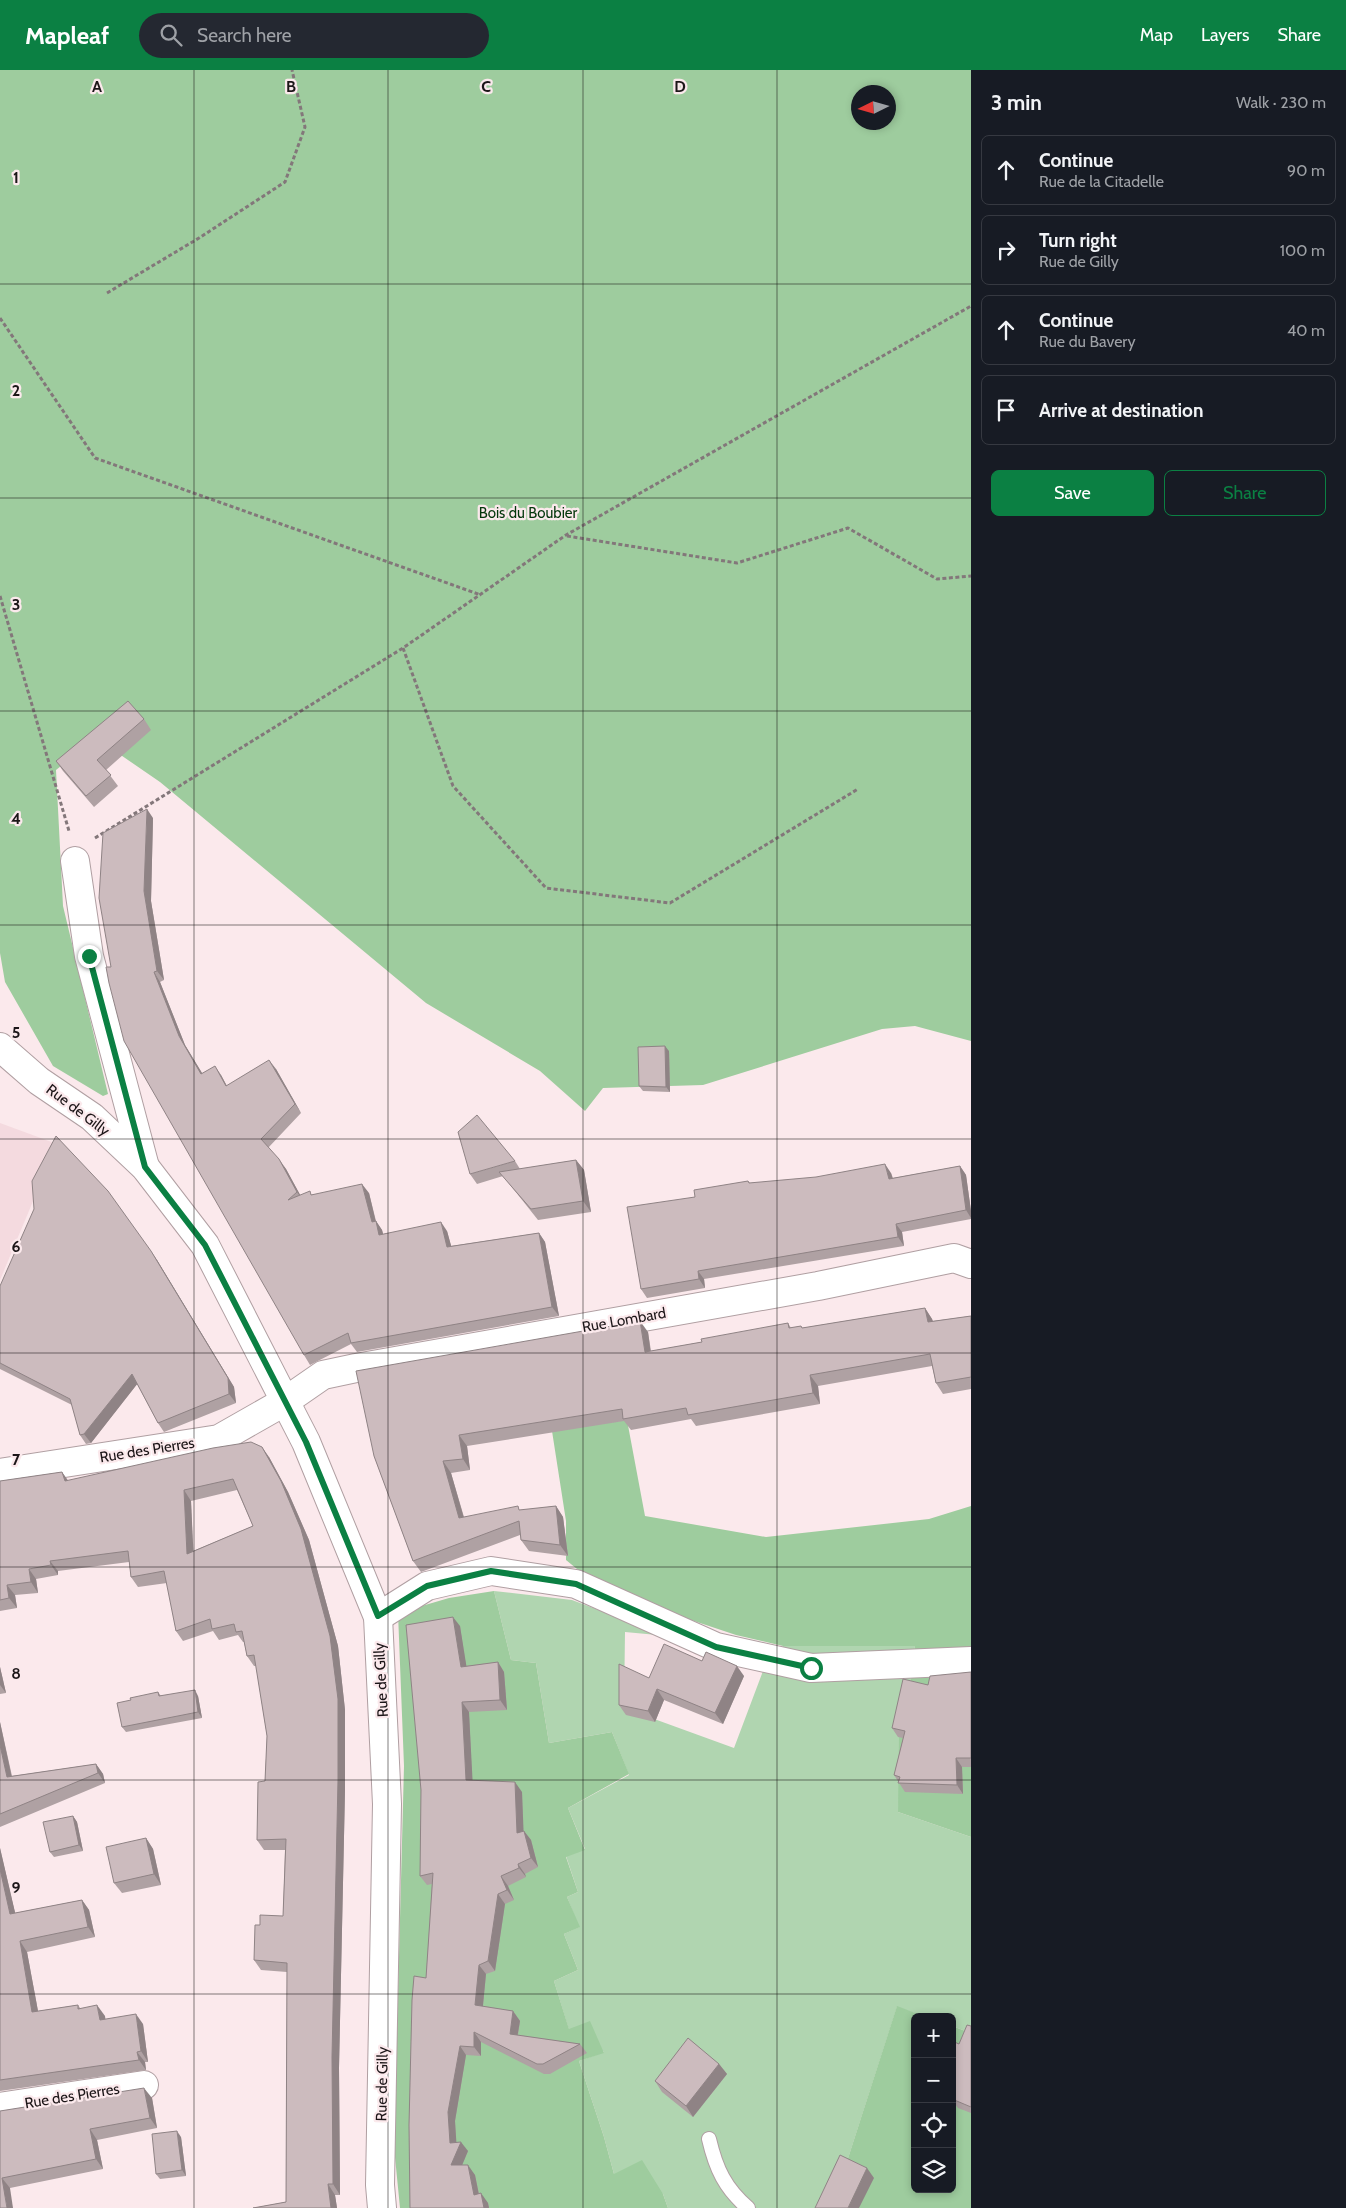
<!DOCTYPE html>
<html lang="en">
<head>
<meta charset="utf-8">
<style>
	body { margin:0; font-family:Cabin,sans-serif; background:#242831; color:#f1f3f6 }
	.controls { position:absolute; right:15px; bottom:15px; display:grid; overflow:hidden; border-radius:8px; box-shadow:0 2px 8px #0003 }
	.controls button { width:45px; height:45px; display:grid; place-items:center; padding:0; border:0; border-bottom:1px solid #363941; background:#171b24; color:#f1f3f6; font:25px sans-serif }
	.compass { position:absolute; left:851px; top:15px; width:45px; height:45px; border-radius:50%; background:#171b24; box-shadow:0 2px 8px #0003; rotate:265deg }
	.stop { position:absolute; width:15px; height:15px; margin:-11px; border:4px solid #0b8043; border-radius:50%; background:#fff }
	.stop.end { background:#0b8043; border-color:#fff; box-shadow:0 1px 5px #0008 }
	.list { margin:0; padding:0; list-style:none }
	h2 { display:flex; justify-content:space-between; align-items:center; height:65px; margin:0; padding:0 20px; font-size:21px }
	h2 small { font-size:16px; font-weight:400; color:#9ea1a6 }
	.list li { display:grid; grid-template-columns:32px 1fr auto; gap:15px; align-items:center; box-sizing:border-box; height:70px; margin:0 10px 10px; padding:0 10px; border:1px solid #363941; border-radius:8px }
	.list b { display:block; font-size:19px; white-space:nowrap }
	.list p { margin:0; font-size:16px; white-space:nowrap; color:#9ea1a6 }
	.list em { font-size:16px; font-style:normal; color:#9ea1a6 }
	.actions { display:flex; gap:10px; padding:15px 20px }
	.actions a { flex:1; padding:11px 0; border:1px solid #0b8043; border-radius:8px; text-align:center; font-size:18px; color:#0b8043 }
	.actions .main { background:#0b8043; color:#fff }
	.icon { flex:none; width:28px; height:28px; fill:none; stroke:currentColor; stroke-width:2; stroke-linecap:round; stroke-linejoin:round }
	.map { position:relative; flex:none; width:971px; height:2138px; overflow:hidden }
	header { display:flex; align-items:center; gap:30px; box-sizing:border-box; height:70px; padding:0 25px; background:#0b8043; color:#fff }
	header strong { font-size:24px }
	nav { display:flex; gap:28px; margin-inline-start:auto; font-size:18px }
	.search { width:350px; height:45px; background:#242831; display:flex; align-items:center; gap:12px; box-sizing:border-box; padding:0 18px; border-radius:28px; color:#9ea1a6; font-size:19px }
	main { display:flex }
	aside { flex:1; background:#171b24 }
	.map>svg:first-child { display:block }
</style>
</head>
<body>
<header>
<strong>Mapleaf</strong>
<div class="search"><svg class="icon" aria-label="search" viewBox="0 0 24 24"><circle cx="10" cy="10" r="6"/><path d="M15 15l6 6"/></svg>Search here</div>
<nav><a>Map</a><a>Layers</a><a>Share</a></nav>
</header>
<main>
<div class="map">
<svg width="971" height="2138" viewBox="0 0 971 2138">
	<rect width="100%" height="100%" fill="#fbe9ec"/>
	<polygon fill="#f4dadf" points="0,1053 57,1074 0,1210"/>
	<polygon fill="#b0d5b0" points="494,1521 572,1530 668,1566 625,1562 624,1638 734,1678 763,1601 783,1576 915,1576 898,1742 971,1767 971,1963 952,1956 952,1947 926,1947 897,1937 832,2138 668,2138 663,2124 614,2104 604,2067 579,1991 604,1982 569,1960 554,1911 578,1900 564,1864 579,1857 567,1827 578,1822 566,1786 585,1779 568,1738 629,1705 612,1662 549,1673 536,1593 511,1590"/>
	<g fill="#9ecc9e" fill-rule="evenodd">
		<path d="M0 0H971V971L915 956 882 959 703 1015 603 1018 585 1041 540 1001 426 933 160 712 96 668 56 700 63 836 108 1024 103 1026 53 996 5 912 0 883ZM858 22H888V52H858Z"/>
		<polygon points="627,1350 645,1446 766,1467 929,1449 971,1436 971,1767 898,1742 899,1666 910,1618 915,1576 783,1576 736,1565 604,1521 566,1490 566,1451 552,1361"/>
		<polygon points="494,1521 511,1590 536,1593 549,1673 612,1662 629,1704 568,1738 585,1780 566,1787 578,1822 567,1827 580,1857 564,1864 578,1900 554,1911 569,1959 590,1951 604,1983 579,1991 604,2067 614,2104 642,2090 663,2124 668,2138 400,2138 394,2077 404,1696 398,1543 449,1528"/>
		<polygon points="897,1936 926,1947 915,1947 915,2119 952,2119 952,1956 971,1963 971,2138 832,2138"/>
	</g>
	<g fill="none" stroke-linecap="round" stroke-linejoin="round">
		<defs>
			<path id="service" d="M709 2069C716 2099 725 2118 748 2138"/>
			<g id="minor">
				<polyline points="75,791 89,886 145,1097"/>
				<polyline points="0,1403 219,1369 284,1332 323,1305 356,1298 818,1216 954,1188 971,1194"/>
				<polyline points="378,1547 427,1516 491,1501 576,1514 716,1577 811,1598 971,1591"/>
				<polyline points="0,2037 144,2015"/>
			</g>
			<polyline id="secondary" points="0,977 39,1011 92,1047 145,1097 205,1175 306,1372 378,1547 387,1734 380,2115 382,2138"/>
		</defs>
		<use href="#service" stroke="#b09fa2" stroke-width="16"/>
		<use href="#minor" stroke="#b09fa2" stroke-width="30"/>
		<use href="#secondary" stroke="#b09fa2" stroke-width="30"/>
		<g stroke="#83777a" stroke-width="3" stroke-dasharray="4 2.5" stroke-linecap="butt">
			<polyline points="107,223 199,168 285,112 305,57 292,0"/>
			<polyline points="0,248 95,388 481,525"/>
			<polyline points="567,466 737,493 848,458 937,509 971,506"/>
			<polyline points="0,526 69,761"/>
			<polyline points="403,578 453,716 546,818 670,833 858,719"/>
			<polyline points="95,768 403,578 566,465 971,236"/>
		</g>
		<use href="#service" stroke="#fff" stroke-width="14"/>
		<use href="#minor" stroke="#fff" stroke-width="28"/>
		<use href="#secondary" stroke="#fff" stroke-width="28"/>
	</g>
	<g fill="#afa1a3" fill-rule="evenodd">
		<polygon points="144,649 151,660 106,700 118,716 94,737 63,701 56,691"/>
		<polygon points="153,748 151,831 164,910 160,912 185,975 202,1003 221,1005 227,1016 276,999 301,1043 268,1078 286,1099 300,1125 369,1123 376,1151 382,1160 383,1164 447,1161 451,1176 539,1163 545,1172 559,1246 357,1282 351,1274 310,1295 304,1285 111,897"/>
		<polygon points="669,981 670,1022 643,1021 639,1016"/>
		<polygon points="576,1090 584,1100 591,1142 538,1150 503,1106 477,1114 470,1104 515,1091 520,1099"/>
		<polygon points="960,1096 966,1105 971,1141 971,1149 902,1162 904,1176 704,1209 705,1218 647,1228 641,1219 695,1127 748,1111 750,1113 891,1103 893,1108"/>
		<polygon points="157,1190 234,1317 236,1333 164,1362 158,1353 137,1314 91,1373 86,1374 80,1365 72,1335 0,1299 0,1216"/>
		<polygon points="925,1238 932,1249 933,1251 971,1246 971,1319 943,1324 936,1313 932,1296 818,1316 820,1334 696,1356 691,1349 631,1360 624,1351 467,1376 470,1400 451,1403 464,1447 556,1436 563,1447 568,1486 529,1481 521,1470 520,1465 421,1502 413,1491 374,1386 648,1262 651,1281 702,1272 788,1253 791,1258 801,1256 802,1258"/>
		<path d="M269 1387 288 1422 309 1470 338 1576 345 1640V1720L339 1998 340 2125H335L337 2138H253L286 2132 287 1902 261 1900 254 1890 260 1855 283 1846 285 1780H264L257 1770 265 1711 267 1666 256 1596H254L247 1586 244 1572H243L238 1565 219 1570 213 1561 183 1571 176 1561 167 1513 138 1517 131 1507 129 1492 58 1501V1505L36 1509 38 1523 15 1525 17 1538 0 1541V1411L62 1402 68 1411ZM237 1420 253 1456 193 1481 191 1431Z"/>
		<polygon points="460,1556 466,1596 498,1592 504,1602 507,1640 469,1642 472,1710 522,1722 523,1761 524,1761 531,1770 538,1797 525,1804 526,1807 508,1816 514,1830 505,1834 495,1901 486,1904 483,1936 513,1941 520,1951 518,1965 580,1974 587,1983 550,2004 544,2004 481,1972 481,1986 466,1985 455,2051 456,2072 468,2081 462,2095 475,2105 479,2124 488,2133 489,2138 410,2138 426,1908 432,1814 427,1815 420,1806"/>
		<polygon points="702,1591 744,1606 723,1654 664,1630 655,1652 626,1645 619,1635 649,1608"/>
		<polygon points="0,1597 6,1623 0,1624"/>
		<polygon points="971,1602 971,1697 962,1697 963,1724 905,1722 894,1705 903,1668 898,1667 892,1658 928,1615"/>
		<polygon points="158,1622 161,1626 198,1626 202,1648 126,1662 122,1657 131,1630"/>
		<polygon points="0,1652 12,1706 96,1694 103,1704 105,1713 0,1757"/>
		<polygon points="73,1746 77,1752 83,1781 54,1787 50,1782"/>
		<polygon points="146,1768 153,1779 161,1815 122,1823 114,1813"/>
		<polygon points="0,1778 15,1843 82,1830 89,1840 95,1867 27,1882 38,1941 78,1935 80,1938 105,1946 105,1949 143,1954 148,1992 145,1992 146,2000 0,2021"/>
		<polygon points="971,1956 971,2043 958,2038 955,2034 952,2033 952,1971 959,1974"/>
		<polygon points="719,1994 727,2004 693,2047 662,2022 655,2011"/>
		<polygon points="152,2028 157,2058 97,2070 103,2099 10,2118 0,2138 0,2041"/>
		<polygon points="181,2067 186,2106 160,2109 156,2104"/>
	</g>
	<g fill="#8f8385">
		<polygon points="147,739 153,748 151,831 164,910 157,901 144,821"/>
		<polygon points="154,902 160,912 185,975 208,1013 201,1004 179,966"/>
		<polygon points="665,976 669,981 670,1022 666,1017"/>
		<polygon points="269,990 276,999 301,1043 295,1034"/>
		<polygon points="215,996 221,1005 232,1026 226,1016"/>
		<polygon points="279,1089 286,1099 304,1132 297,1122"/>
		<polygon points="576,1090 584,1100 591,1142 583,1131"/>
		<polygon points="885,1094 891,1103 895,1118 889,1109"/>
		<polygon points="960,1096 966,1105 971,1141 971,1148 966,1140"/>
		<polygon points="362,1114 369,1123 377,1157 376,1151 382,1160 386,1175 379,1165 372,1152"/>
		<polygon points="441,1152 447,1161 454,1186 447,1177"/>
		<polygon points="896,1154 902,1162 904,1176 898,1167"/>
		<polygon points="539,1163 545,1172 559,1246 552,1237"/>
		<polygon points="151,1181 157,1190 234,1317 236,1333 229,1324"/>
		<polygon points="698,1201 704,1209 705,1218 699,1209"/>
		<polygon points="925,1238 932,1249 936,1263 928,1252"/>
		<polygon points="640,1251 648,1262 652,1293 645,1282"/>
		<polygon points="132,1304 138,1313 91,1373 84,1364"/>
		<polygon points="810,1305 818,1316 820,1334 813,1323"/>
		<polygon points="459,1365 467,1376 470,1400 463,1389"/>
		<polygon points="262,1377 269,1387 288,1422 309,1470 338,1576 345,1640 345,1720 339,1998 340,2125 333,2114"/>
		<polygon points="443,1391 451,1403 467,1459 459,1448"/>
		<polygon points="62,1402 69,1412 65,1411"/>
		<polygon points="184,1420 191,1431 194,1494 187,1484"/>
		<polygon points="556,1436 563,1447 568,1486 560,1475"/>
		<polygon points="50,1491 58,1501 58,1505 51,1495"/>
		<polygon points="29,1499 36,1509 38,1523 31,1512"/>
		<polygon points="7,1515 15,1525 17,1538 9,1528"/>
		<polygon points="453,1547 460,1556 468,1606 461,1597"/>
		<polygon points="498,1592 504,1602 507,1640 500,1630"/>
		<polygon points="737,1596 744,1606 723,1654 715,1643"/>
		<polygon points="0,1597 6,1623 0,1615"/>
		<polygon points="657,1619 664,1630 655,1652 648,1641"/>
		<polygon points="195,1620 198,1626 202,1648 198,1642"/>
		<polygon points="462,1632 469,1642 473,1719 466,1710"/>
		<polygon points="0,1652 14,1718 7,1707 0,1675"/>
		<polygon points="956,1688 962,1697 963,1724 957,1715"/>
		<polygon points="96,1694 103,1704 105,1713 98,1703"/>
		<polygon points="515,1712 522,1722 524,1772 517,1763"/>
		<polygon points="73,1746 77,1752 83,1781 79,1775"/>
		<polygon points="524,1761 531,1770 538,1797 531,1788"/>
		<polygon points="146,1768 153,1779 161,1815 154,1804"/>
		<polygon points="0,1778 18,1855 10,1844 0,1799"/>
		<polygon points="518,1794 525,1804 526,1807 519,1798"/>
		<polygon points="501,1806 508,1816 514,1830 507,1820"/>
		<polygon points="498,1824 505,1834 495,1901 488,1891"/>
		<polygon points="82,1830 89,1840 95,1867 88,1857"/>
		<polygon points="20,1871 27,1882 40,1952 32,1942"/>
		<polygon points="479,1895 486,1904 482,1945 475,1935"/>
		<polygon points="97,1935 105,1946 107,1960 100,1950"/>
		<polygon points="513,1941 520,1951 516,1974 510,1964"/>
		<polygon points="136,1944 143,1954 148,1992 141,1981"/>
		<polygon points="474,1962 481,1972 481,1986 474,1977"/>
		<polygon points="460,1976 466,1985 455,2051 457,2082 450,2073 448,2042"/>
		<polygon points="137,1982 145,1992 146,2000 139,1990"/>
		<polygon points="719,1994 727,2004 693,2047 686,2036"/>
		<polygon points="144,2018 152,2028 157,2058 150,2048"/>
		<polygon points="90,2059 97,2070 103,2099 96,2089"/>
		<polygon points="177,2061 181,2067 186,2106 182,2100"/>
		<polygon points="461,2072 468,2081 458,2105 451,2095"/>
		<polygon points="468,2095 475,2105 481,2135 474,2125"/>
		<polygon points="867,2098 874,2108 859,2138 848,2138"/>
		<polygon points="2,2108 10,2118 13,2138 7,2138"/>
		<polygon points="328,2114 335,2125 337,2138 331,2138"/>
		<polygon points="481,2123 488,2133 489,2138 484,2138"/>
	</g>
	<g fill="#ccbbbe" stroke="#8f8385" fill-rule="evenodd">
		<polygon points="128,631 144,649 97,690 111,705 86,726 56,691"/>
		<polygon points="147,739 144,821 157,901 154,902 179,966 201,1004 215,996 226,1016 269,990 295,1034 261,1069 279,1089 297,1122 288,1130 310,1121 311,1125 362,1114 372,1152 376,1151 379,1165 441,1152 447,1177 539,1163 552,1237 351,1273 348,1263 304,1285 124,971 109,913 106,897 111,897 99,828 103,763"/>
		<polygon points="665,976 666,1017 639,1016 638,977"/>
		<polygon points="477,1045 515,1091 470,1104 458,1062"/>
		<polygon points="56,1066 108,1121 151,1181 228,1308 229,1324 158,1353 132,1304 84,1364 80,1365 70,1329 0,1293 0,1216 34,1139 32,1111"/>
		<polygon points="576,1090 583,1131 531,1139 499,1102"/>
		<polygon points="885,1094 889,1109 960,1096 966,1140 896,1154 898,1167 698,1201 699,1209 641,1219 627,1137 695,1127 694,1120 748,1111 749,1113 816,1107"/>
		<polygon points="925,1238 928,1252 971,1246 971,1307 936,1313 930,1284 810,1305 813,1323 688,1345 686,1338 623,1349 622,1339 459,1365 463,1389 443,1391 459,1448 518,1436 519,1440 556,1436 560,1475 521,1470 519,1451 413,1491 374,1386 356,1301 640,1251 645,1282 702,1272 701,1269 788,1253 789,1258 801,1256 802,1258"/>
		<path d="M251 1372 262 1377 281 1411 301 1459 330 1566 338 1629V1710L332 1987 333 2114H328L331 2138H253L286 2132 287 1893 254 1890 255 1855H260V1845L283 1846 286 1769 257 1770 258 1712 265 1711 267 1666 254 1585 247 1586 242 1561 236 1562 234 1554 212 1559 210 1549 176 1561 164 1501 131 1507 128 1481 50 1491 51 1495 29 1499 31 1512 7 1515 9 1528 0 1530V1411L62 1402 65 1411 213 1378ZM233 1409 253 1456 187 1484 184 1420Z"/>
		<polygon points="453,1547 461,1597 498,1592 500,1630 462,1632 466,1710 515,1712 517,1763 524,1761 531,1788 518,1794 519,1798 501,1806 507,1820 498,1824 488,1891 479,1895 475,1935 513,1941 510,1964 580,1974 543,1994 537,1994 474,1962 474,1977 460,1976 448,2042 450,2073 461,2072 451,2095 468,2095 474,2125 481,2123 484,2138 410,2138 409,2055 412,1930 414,1906 426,1908 433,1803 420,1806 421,1720 406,1555"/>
		<polygon points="664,1574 702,1591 706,1582 737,1596 715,1643 657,1619 648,1641 619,1635 619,1594 649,1608"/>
		<polygon points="971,1602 971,1688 956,1688 957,1715 898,1713 900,1707 894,1705 905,1661 892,1658 903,1609 928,1615 930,1606"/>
		<polygon points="195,1620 198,1642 122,1657 117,1633 131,1630 130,1628 158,1622 159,1626"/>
		<polygon points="0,1675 7,1707 96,1694 98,1703 0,1744"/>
		<polygon points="73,1746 79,1775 50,1782 43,1752"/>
		<polygon points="146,1768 154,1804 114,1813 106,1777"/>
		<polygon points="0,1799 10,1844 82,1830 88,1857 20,1871 32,1942 78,1935 78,1939 97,1935 100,1950 136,1944 141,1981 137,1982 139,1990 0,2010"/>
		<polygon points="967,1955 971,1956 971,2037 952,2029 952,1971 959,1974"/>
		<polygon points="688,1968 719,1994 686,2036 655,2011"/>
		<polygon points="144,2018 150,2048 90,2059 96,2089 2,2108 7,2138 0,2138 0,2041"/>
		<polygon points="177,2061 182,2100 156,2104 152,2064"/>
		<polygon points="840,2085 867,2098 848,2138 815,2138"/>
	</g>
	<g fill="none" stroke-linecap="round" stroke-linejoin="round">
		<polyline stroke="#0b8043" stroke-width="6" points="89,886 145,1097 205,1175 306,1372 378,1546 427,1516 491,1501 576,1514 716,1577 811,1598"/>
	</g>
	<path fill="none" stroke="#1c1618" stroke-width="1" stroke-opacity="0.55" d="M194 0V2138M388 0V2138M583 0V2138M777 0V2138M0 214H971M0 428H971M0 641H971M0 855H971M0 1069H971M0 1283H971M0 1497H971M0 1710H971M0 1924H971"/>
	<g text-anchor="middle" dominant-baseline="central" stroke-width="4.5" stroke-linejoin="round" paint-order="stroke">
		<g font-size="15" fill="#03370b" stroke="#fbe9ec">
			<text x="528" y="443">Bois du Boubier</text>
		</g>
		<g font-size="15" fill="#1c1618" stroke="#fbe9ec">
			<text transform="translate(78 1040) rotate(37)">Rue de Gilly</text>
			<text transform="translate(624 1250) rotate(-10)">Rue Lombard</text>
			<text transform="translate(147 1380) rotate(-9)">Rue des Pierres</text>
			<text transform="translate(381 1610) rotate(-93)">Rue de Gilly</text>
			<text transform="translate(382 2014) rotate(-89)">Rue de Gilly</text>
			<text transform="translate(72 2026) rotate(-9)">Rue des Pierres</text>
		</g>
	</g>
	<g font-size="16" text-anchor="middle" font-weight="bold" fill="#1c1618" stroke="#fbe9ec" stroke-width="4.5" stroke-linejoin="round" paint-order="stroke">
		<text x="97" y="22">A</text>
		<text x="291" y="22">B</text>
		<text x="486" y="22">C</text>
		<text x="680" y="22">D</text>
		<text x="16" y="113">1</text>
		<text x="16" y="326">2</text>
		<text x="16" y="540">3</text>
		<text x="16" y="754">4</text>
		<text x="16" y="968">5</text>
		<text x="16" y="1182">6</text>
		<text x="16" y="1395">7</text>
		<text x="16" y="1609">8</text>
		<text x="16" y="1823">9</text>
	</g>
</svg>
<div class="controls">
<button>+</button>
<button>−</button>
<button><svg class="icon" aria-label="locate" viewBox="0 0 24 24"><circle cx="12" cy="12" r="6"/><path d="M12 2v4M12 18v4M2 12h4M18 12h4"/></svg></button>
<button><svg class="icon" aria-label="layers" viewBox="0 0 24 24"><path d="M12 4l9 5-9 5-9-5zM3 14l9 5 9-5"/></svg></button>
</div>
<svg class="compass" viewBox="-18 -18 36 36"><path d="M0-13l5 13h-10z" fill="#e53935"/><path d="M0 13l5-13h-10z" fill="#9ea1a6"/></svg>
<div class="stop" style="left:811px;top:1598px"></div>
<div class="stop end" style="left:89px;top:886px"></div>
</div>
<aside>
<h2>3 min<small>Walk · 230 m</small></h2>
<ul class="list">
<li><svg class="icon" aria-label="ahead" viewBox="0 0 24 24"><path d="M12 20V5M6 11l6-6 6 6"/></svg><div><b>Continue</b><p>Rue de la Citadelle</p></div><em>90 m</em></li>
<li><svg class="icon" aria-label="right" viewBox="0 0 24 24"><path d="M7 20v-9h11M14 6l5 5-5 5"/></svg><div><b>Turn right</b><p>Rue de Gilly</p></div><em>100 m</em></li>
<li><svg class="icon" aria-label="ahead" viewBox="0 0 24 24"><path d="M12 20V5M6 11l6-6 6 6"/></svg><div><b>Continue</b><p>Rue du Bavery</p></div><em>40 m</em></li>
<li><svg class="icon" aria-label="arrive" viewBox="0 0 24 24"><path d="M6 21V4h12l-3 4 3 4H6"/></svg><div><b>Arrive at destination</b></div></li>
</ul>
<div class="actions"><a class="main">Save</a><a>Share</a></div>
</aside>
</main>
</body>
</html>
